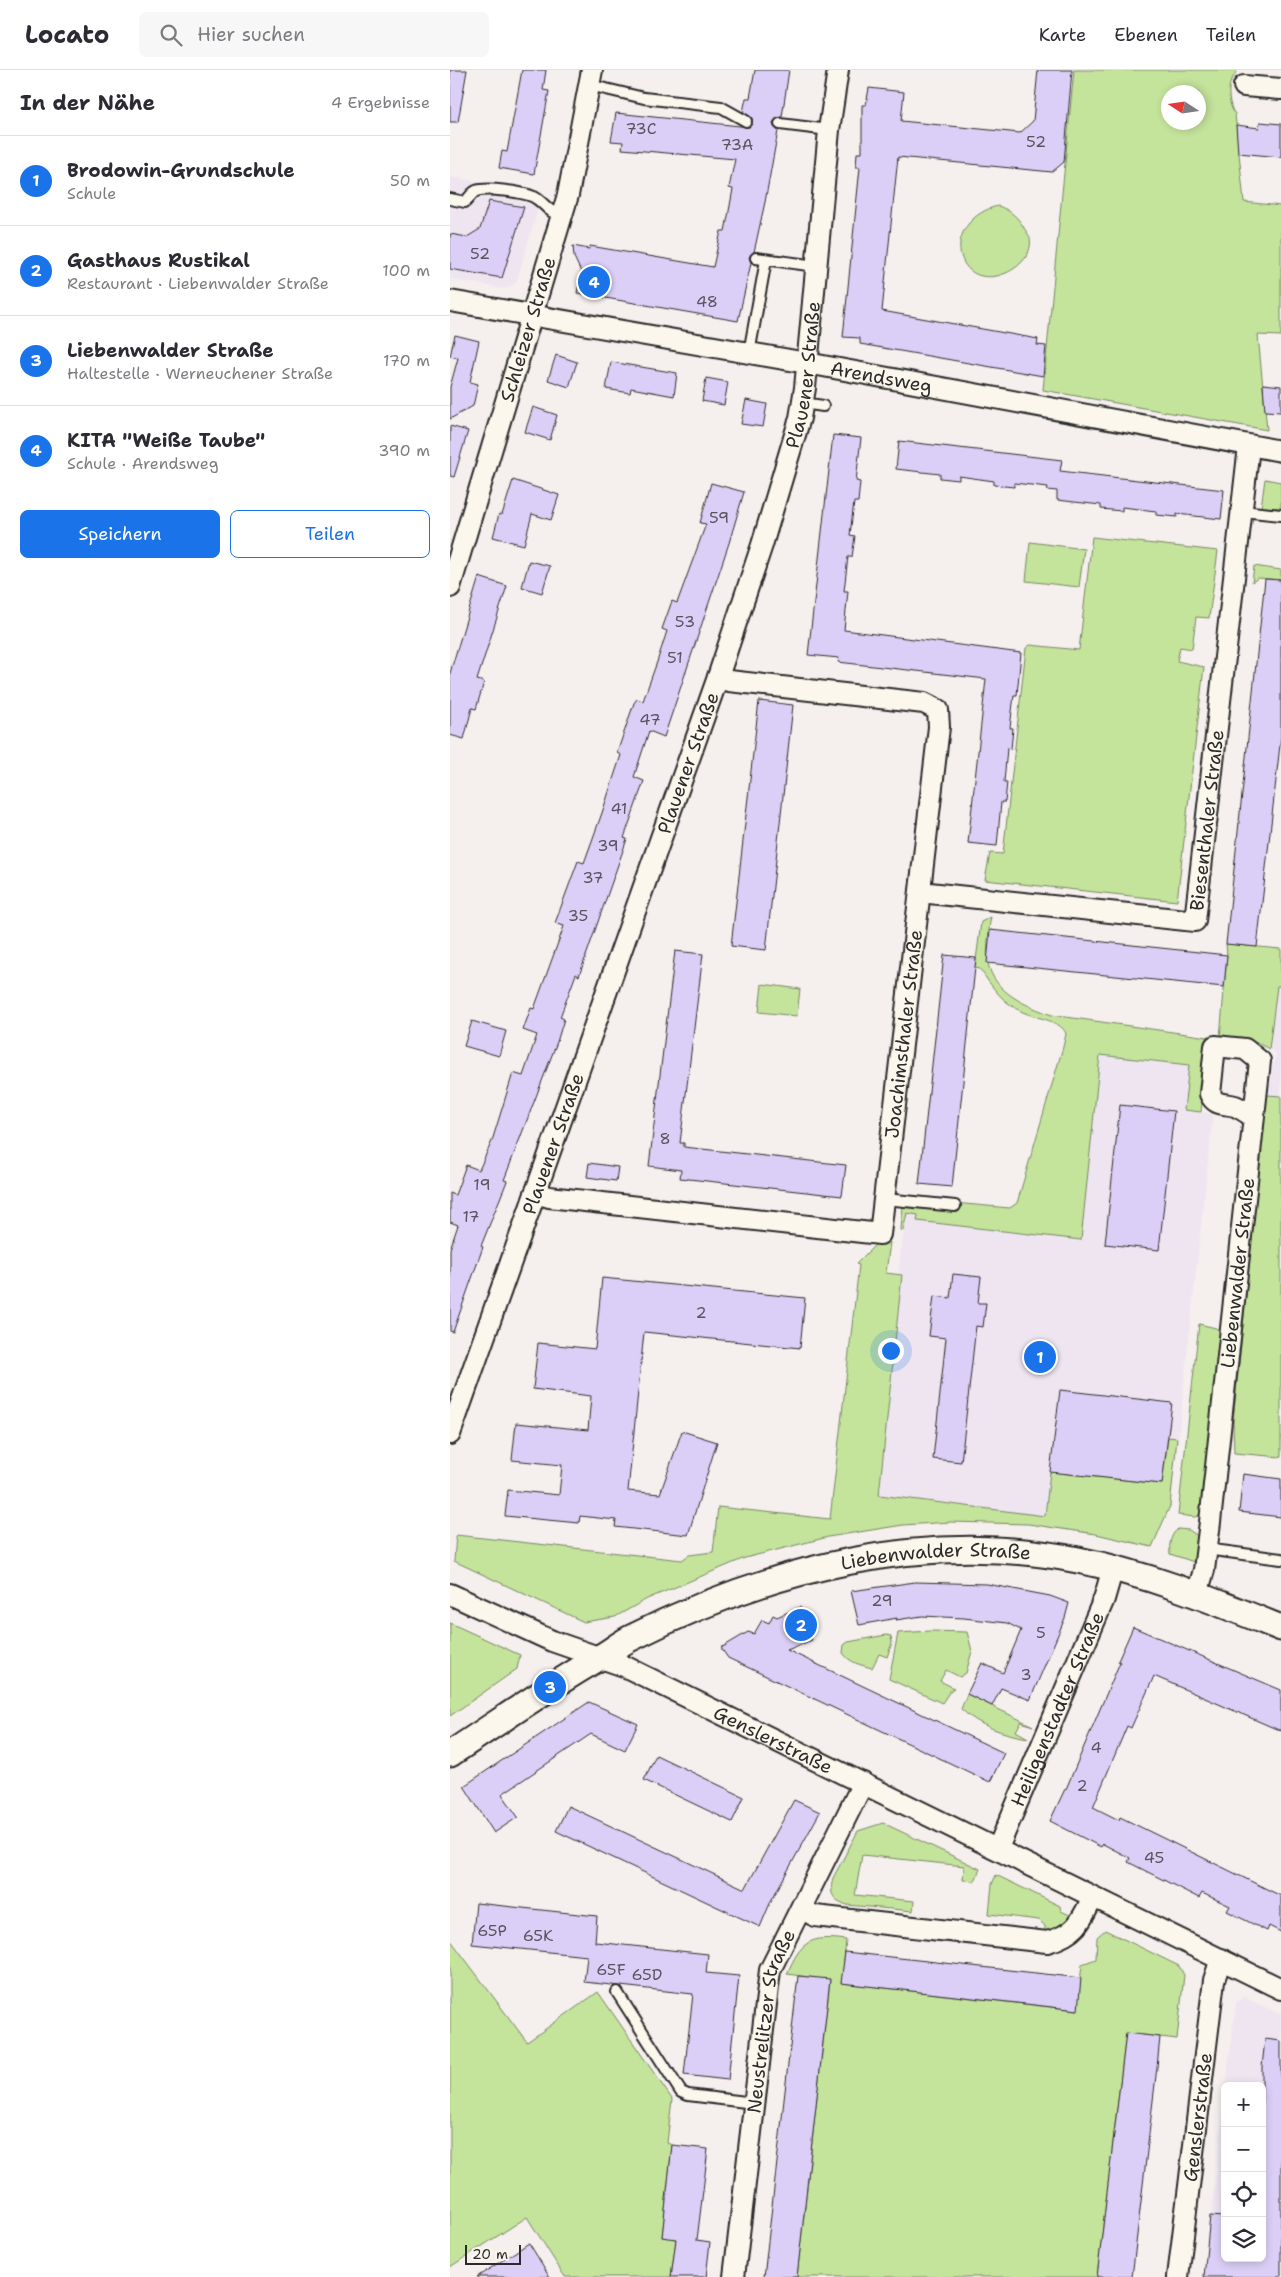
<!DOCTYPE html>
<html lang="de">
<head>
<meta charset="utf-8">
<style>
	body { margin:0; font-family:"Shantell Sans",sans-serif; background:#f7f7f7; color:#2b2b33 }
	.controls { position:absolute; right:15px; bottom:15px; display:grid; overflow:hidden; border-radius:8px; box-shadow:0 2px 8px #0003 }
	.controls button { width:45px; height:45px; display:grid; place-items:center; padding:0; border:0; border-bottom:1px solid #e1e1e2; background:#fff; color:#2b2b33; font:25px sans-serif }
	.compass { position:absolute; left:711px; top:15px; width:45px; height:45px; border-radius:50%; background:#fff; box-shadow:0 2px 8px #0003; rotate:282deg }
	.scale { position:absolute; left:15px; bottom:12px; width:56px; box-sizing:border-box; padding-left:5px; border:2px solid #2b2b2b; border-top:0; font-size:14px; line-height:18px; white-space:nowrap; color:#2b2b2b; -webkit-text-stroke:4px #fbf7ec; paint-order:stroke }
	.you { position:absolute; left:440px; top:1280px; width:18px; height:18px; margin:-12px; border:4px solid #fff; border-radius:50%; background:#1a73e8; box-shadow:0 0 0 8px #1a73e833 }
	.badge { display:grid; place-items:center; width:32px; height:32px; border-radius:50%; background:#1a73e8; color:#fff; font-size:16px; font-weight:700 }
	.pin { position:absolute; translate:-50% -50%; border:2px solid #fff; box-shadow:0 1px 5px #0006 }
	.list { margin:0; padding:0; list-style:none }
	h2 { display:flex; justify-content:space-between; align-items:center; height:65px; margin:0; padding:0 20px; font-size:21px }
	h2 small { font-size:16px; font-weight:400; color:#7c7c81 }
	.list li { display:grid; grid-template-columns:32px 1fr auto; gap:15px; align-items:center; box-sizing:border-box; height:90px; padding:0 20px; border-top:1px solid #e1e1e2 }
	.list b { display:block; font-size:19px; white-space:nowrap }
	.list p { margin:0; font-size:16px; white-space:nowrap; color:#7c7c81 }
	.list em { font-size:16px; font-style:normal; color:#7c7c81 }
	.actions { display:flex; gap:10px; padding:15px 20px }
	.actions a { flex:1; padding:11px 0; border:1px solid #1a73e8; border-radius:8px; text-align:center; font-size:18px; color:#1a73e8 }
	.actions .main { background:#1a73e8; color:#fff }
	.icon { flex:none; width:28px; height:28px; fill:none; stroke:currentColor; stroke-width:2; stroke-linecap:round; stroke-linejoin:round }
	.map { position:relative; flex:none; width:831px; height:2207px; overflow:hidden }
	header { display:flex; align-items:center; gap:30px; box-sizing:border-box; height:70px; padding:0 25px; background:#fff; border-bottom:1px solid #e1e1e2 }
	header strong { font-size:24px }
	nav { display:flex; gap:28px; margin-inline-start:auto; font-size:18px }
	.search { width:350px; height:45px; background:#f7f7f7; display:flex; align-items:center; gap:12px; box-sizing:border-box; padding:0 18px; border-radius:8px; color:#7c7c81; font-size:19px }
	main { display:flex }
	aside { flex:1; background:#fff }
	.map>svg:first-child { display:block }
</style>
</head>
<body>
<header>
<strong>Locato</strong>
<div class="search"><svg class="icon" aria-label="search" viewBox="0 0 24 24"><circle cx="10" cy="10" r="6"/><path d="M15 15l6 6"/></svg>Hier suchen</div>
<nav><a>Karte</a><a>Ebenen</a><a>Teilen</a></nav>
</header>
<main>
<aside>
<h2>In der Nähe<small>4 Ergebnisse</small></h2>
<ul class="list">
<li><span class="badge">1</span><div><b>Brodowin-Grundschule</b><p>Schule</p></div><em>50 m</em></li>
<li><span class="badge">2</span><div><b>Gasthaus Rustikal</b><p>Restaurant · Liebenwalder Straße</p></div><em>100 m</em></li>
<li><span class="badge">3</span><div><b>Liebenwalder Straße</b><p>Haltestelle · Werneuchener Straße</p></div><em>170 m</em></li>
<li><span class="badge">4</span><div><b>KITA &quot;Weiße Taube&quot;</b><p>Schule · Arendsweg</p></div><em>390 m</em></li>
</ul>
<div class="actions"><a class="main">Speichern</a><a>Teilen</a></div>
</aside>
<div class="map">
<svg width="831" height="2207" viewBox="0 0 831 2207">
	<rect width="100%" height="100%" fill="#f5efee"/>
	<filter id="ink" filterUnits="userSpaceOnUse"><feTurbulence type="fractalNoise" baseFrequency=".02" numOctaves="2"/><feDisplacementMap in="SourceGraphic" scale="10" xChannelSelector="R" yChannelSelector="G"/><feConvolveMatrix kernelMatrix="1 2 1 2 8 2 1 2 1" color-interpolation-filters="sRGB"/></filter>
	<g filter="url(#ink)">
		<g fill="#eee5f1">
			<polygon points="0,107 93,122 66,213 55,219 0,209"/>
			<polygon points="827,916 831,916 831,1026 817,1025 826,984 819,979"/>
			<polygon points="650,985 739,995 734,1040 763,1044 723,1416 595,1446 429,1425 452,1206 448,1205 456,1143 468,1145 467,1151 630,1170"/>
			<polygon points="794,1927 831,1945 831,2207 754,2207 775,2025 775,2188 812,2188 812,2016 776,2016 786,1932"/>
		</g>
		<g fill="#c4e39b" stroke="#788763" fill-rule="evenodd">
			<path d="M624 0H786C786 6 783 6 781 11 777 19 779 37 785 44L794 132 831 136V266L808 265 817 360 593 320ZM718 22H748V52H718Z"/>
			<path d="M548 136C560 140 568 147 574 158 576 161 579 165 580 168 586 197 532 224 514 193 500 167 523 141 548 136Z"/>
			<polygon points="815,409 831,412 831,438 811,437"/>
			<polygon points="642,467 768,481 759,548 746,547 742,579 730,577 727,591 754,597 727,831 535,810 540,783 553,784 576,578 580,575 629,580"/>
			<polygon points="580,472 634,479 629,517 576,511"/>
			<polygon points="804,496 831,500 831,510 808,508 802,512"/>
			<path d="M541 847C539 855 536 885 538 893 544 923 577 936 602 945L765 968 758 977 751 1042 734 1040 739 995 650 985 631 1170 467 1151 468 1145 457 1143 453 1161 451 1160 454 1124 458 1129 560 1138 567 1133 613 977 616 964C612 951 587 948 575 943 554 935 542 917 530 899L525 898 531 852Z"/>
			<polygon points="776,874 831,879 831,916 827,916 819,979 808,973 770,968 777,885"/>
			<polygon points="312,914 350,919 347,946 309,942"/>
			<polygon points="817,1025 831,1026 831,1387 784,1383 783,1351"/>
			<polygon points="428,1172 440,1172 436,1203 452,1205 429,1425 595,1446 600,1402 712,1414 718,1367 727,1368 720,1436 702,1477 646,1464 578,1454 501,1452 453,1455 378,1467 295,1488 197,1529 165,1547 134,1552 4,1491 6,1465 232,1490 239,1485 263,1482 268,1437 380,1449 409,1195 406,1194"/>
			<polygon points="749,1254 766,1258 771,1263 752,1444 745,1447 728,1445"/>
			<path d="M728 1459 739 1460 749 1467 747 1487 744 1492 720 1484C719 1475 720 1465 728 1459Z"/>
			<polygon points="0,1553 70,1585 67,1599 0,1646"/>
			<polygon points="481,1561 517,1562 522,1581 516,1603 510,1607 496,1600 490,1611 504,1618 500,1621 492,1633 439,1609 448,1563"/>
			<path d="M436 1565 441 1566 442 1573 437 1587 429 1584 422 1598C411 1595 400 1593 393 1583L394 1575 398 1572Z"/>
			<path d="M517 1624 583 1656 571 1652 566 1661 578 1668C553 1664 529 1656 511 1639Z"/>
			<path d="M433 1753 530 1799 525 1811 513 1810 514 1796 412 1785 405 1825 464 1831 463 1841 397 1835C382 1830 379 1823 383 1808L408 1761Z"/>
			<polygon points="546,1805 610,1836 611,1841 622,1846 614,1858 595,1864 595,1856 589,1850 539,1844 542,1814"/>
			<path d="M655 1860 729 1896 734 1905 727 1969 676 1963 647 2207H347L380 1910 337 1904C351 1871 360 1865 396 1870L392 1913 627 1940 632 1894 646 1889 647 1867Z"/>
			<polygon points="0,1869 77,1972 148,1922 222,2029 217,2073 222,2075 212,2167 226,2169 221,2207 115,2207 77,2147 0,2197"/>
		</g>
		<g fill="#dccff7" stroke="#2b2b2b">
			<polygon points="0,0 17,0 8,52 0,52"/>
			<polygon points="72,0 96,0 93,20 99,21 84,104 49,98 52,81 57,82"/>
			<polygon points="305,0 339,0 332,47 327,48 323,53 324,57 328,61 315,132 304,182 299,187 301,193 288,251 127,223 131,202 124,187 123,176 139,179 140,176 263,197 271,161 275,161 279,141 283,119 279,118 285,89 172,79 173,72 161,71 166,43 299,57 302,54 302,48 293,42 296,28 300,28"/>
			<polygon points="588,0 622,0 614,92 602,102 448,87 432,241 588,269 587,275 596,276 593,306 410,274 410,268 393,267 410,97 406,97 407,83 412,83 412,35 416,35 419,18 454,22 451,51 570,63 583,51"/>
			<polygon points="810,52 831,54 831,87 788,83 786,55 809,58"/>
			<polygon points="39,131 74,137 52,208 0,199 0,164 17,167 30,159"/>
			<polygon points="5,265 29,271 20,312 28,314 23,336 0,349 0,317 8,288 0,286"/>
			<polygon points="106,285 127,292 119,317 98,310"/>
			<polygon points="161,292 227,303 224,326 181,318 180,323 156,319"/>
			<polygon points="256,308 278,312 274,335 252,331"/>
			<polygon points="813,314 831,316 831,342 815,341"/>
			<polygon points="296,330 317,334 313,357 291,354"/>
			<polygon points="83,337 107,345 100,370 75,362"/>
			<polygon points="0,356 18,361 4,407 0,406"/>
			<polygon points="383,365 411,368 406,411 410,412 408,432 404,432 400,465 405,466 402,487 398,487 394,521 398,521 394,560 571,583 567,625 564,625 560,658 563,658 561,679 557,678 554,712 557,712 555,732 551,732 547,776 518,773 536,609 388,592 389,588 358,585"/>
			<polygon points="449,371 612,390 610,401 774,420 771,449 727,444 727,447 706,445 706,441 672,437 672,441 651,439 651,435 607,430 607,421 597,420 598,417 564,413 564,417 544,415 544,411 509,406 509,410 490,408 490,404 446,399"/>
			<polygon points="63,410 109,425 101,450 82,444 74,475 43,467 49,444 52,445"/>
			<polygon points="261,413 294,422 279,473 214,667 199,661 184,707 194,711 174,768 177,769 129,906 126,904 110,947 114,949 107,972 54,1110 57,1111 31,1176 33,1177 3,1262 0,1261 0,1179 8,1155 0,1152 0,1123 5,1125 16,1095 29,1100 42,1071 63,1003 73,1006 87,965 73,960 81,938 84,939 114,856 105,853 128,791 134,793 152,743 171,685 167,683 184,633 187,629 193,631 207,592 217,561 212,559 222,531 227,533 256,454 250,453"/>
			<polygon points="79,491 100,496 92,523 72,517"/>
			<polygon points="29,507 57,516 27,610 34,612 26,639 22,638 14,669 0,665 0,603"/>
			<polygon points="815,509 831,510 831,666 807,877 776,874"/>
			<polygon points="309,631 343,635 316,880 281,876"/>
			<polygon points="540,860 777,885 774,917 537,893"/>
			<polygon points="225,881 253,884 230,1073 234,1073 234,1077 396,1095 392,1126 230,1108 231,1100 199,1096"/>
			<polygon points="494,885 526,888 502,1117 469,1114"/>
			<polygon points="22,951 56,961 49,986 14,976"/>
			<polygon points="670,1035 724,1041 709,1180 655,1174"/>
			<polygon points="139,1093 168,1097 166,1111 137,1107"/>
			<polygon points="503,1204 531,1207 528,1233 536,1233 533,1257 526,1256 511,1392 483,1389 496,1268 479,1266 484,1226 500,1228"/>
			<polygon points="152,1208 355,1228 350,1278 194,1262 178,1421 210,1424 232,1361 267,1372 238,1465 165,1457 166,1450 130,1446 129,1453 55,1446 58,1420 109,1425 112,1395 62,1390 66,1353 138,1360 141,1326 83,1319 88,1273 145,1279"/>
			<polygon points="610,1320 722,1333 712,1414 600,1402"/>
			<polygon points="793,1404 831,1409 831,1447 789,1442"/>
			<polygon points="465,1512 537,1514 600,1526 619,1533 615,1548 580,1630 551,1618 542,1636 517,1624 532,1593 553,1603 571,1560 557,1553 514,1548 472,1546 446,1550 447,1548 409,1555 401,1521"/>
			<polygon points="350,1537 362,1570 337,1580 554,1683 540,1712 278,1588 271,1578 298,1562 304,1564 312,1550 319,1553 323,1545 327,1547"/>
			<polygon points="683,1557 831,1620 831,1661 704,1606 681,1658 677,1656 643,1737 669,1750 670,1747 831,1826 831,1862 819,1856 817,1861 777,1841 780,1836 752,1823 749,1828 678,1792 680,1788 653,1774 651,1777 600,1751 615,1719 616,1719 670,1592 668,1591"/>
			<polygon points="139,1632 188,1654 175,1680 141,1664 52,1724 68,1747 44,1763 14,1716"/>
			<polygon points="206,1685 294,1727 282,1752 194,1710"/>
			<polygon points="344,1730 370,1742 321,1831 310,1857 106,1761 118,1736 295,1819"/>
			<polygon points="26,1833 147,1846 145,1872 258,1884 256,1903 289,1906 278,2010 234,2005 243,1924 134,1912 137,1886 22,1874"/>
			<polygon points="395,1882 631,1908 628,1940 391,1913"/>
			<polygon points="348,1906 380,1909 347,2207 314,2207"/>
			<polygon points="676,1963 710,1967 707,1997 682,2207 647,2207"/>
			<polygon points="815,1969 831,1971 831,2207 754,2207 760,2146 775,2147 775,2188 812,2188 812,1997"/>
			<polygon points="222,2075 258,2079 247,2170 260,2172 256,2207 221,2207 226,2169 212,2167"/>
			<polygon points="79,2173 100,2207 27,2207"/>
		</g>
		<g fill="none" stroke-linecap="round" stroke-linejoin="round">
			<defs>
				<g id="service">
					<polyline points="139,15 194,28 271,37 296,51"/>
					<polyline points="330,54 379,60"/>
					<path d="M0 129 15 132C19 128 22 123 26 121 37 117 73 122 84 127 95 133 97 142 112 146"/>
					<polyline points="306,188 366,196"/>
					<polyline points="299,283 316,190"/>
					<polyline points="353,333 373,336"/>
					<polyline points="792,441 831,445"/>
					<polyline points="435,1129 505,1136"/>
					<polyline points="756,1479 831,1489"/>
					<polyline points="167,1922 231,2022 238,2025 304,2033"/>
				</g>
				<g id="minor">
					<polyline points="794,16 831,19"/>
					<path id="s1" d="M0 231 357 293 831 381"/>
					<path id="s2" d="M0 517 118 125 142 0"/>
					<path id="s3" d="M470 822 745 851 799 376"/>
					<path id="s4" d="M85 1123 99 1127 430 1164 489 657 488 640 474 633 279 611 268 607"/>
					<path id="s5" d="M0 1364 268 607 312 475 350 348 355 318 379 60 388 0"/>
					<path id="s6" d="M0 1524 102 1571 174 1596 831 1919"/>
					<path id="s7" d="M747 1524 754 1500 760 1452 810 991 795 979 765 976 760 1024C765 1036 774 1033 785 1036 792 1039 797 1043 804 1047"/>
					<path id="s8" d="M548 1778 654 1529 663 1498"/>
					<path d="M352 1839 365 1846 597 1872C625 1865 631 1852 643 1827"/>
					<path id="s9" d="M284 2207 320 1900 413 1713"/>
					<path id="s10" d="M728 2207 764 1910 771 1889"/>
				</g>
				<g id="tertiary">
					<path id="s11" d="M0 1684C49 1652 97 1618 147 1589 159 1583 169 1574 181 1568 318 1499 475 1459 628 1490 699 1504 764 1531 831 1558"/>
				</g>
			</defs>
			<use href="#service" stroke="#2b2b2b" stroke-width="14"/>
			<use href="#minor" stroke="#2b2b2b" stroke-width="24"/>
			<use href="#tertiary" stroke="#2b2b2b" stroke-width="29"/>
			<use href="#service" stroke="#fbf7ec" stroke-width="10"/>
			<use href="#minor" stroke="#fbf7ec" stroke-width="20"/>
			<use href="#tertiary" stroke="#fbf7ec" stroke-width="25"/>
		</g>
	</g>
	<g text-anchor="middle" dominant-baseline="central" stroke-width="4.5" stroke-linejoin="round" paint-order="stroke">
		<g font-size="16" fill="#57545e">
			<text x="191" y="58">73C</text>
			<text x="586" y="71">52</text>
			<text x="287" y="74">73A</text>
			<text x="30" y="183">52</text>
			<text x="257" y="231">48</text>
			<text x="269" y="447">59</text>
			<text x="235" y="551">53</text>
			<text x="225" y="587">51</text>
			<text x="200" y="649">47</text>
			<text x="169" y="738">41</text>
			<text x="158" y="775">39</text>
			<text x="143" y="807">37</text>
			<text x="128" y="845">35</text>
			<text x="215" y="1068">8</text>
			<text x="32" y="1114">19</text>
			<text x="21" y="1146">17</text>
			<text x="251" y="1242">2</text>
			<text x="432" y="1530">29</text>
			<text x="591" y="1562">5</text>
			<text x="576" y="1604">3</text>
			<text x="646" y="1677">4</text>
			<text x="632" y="1715">2</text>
			<text x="704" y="1787">45</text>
			<text x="42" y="1860">65P</text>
			<text x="88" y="1865">65K</text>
			<text x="161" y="1899">65F</text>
			<text x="197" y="1904">65D</text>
		</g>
		<g font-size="19" fill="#2b2b2b" stroke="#fbf7ec">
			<text stroke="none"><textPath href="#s2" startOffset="269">Schleizer Straße</textPath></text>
			<text stroke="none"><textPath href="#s5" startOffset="1118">Plauener Straße</textPath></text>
			<text stroke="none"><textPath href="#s1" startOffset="438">Arendsweg</textPath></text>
			<text stroke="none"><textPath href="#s5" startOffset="712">Plauener Straße</textPath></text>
			<text stroke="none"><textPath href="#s3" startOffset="378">Biesenthaler Straße</textPath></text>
			<text stroke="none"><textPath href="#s4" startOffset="549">Joachimsthaler Straße</textPath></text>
			<text stroke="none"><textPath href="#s5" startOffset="308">Plauener Straße</textPath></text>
			<text stroke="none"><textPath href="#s7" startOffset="324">Liebenwalder Straße</textPath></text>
			<text stroke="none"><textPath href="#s11" startOffset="534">Liebenwalder Straße</textPath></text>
			<text stroke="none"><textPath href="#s8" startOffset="151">Heiligenstadter Straße</textPath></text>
			<text stroke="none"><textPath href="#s6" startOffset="355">Genslerstraße</textPath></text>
			<text stroke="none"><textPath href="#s9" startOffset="259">Neustrelitzer Straße</textPath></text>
			<text stroke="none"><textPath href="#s10" startOffset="161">Genslerstraße</textPath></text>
		</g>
	</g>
</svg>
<div class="controls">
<button>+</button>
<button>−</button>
<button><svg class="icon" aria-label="locate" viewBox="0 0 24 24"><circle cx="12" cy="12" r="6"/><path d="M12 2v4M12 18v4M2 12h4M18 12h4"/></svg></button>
<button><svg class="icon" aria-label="layers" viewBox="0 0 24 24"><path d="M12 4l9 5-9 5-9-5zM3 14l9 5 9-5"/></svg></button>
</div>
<svg class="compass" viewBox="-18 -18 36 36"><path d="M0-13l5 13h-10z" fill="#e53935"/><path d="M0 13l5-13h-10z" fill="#7c7c81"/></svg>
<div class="scale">20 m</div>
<div class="you"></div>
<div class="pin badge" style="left:590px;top:1287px">1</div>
<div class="pin badge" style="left:351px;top:1555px">2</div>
<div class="pin badge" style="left:100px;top:1617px">3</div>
<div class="pin badge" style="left:144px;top:212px">4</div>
</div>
</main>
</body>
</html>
